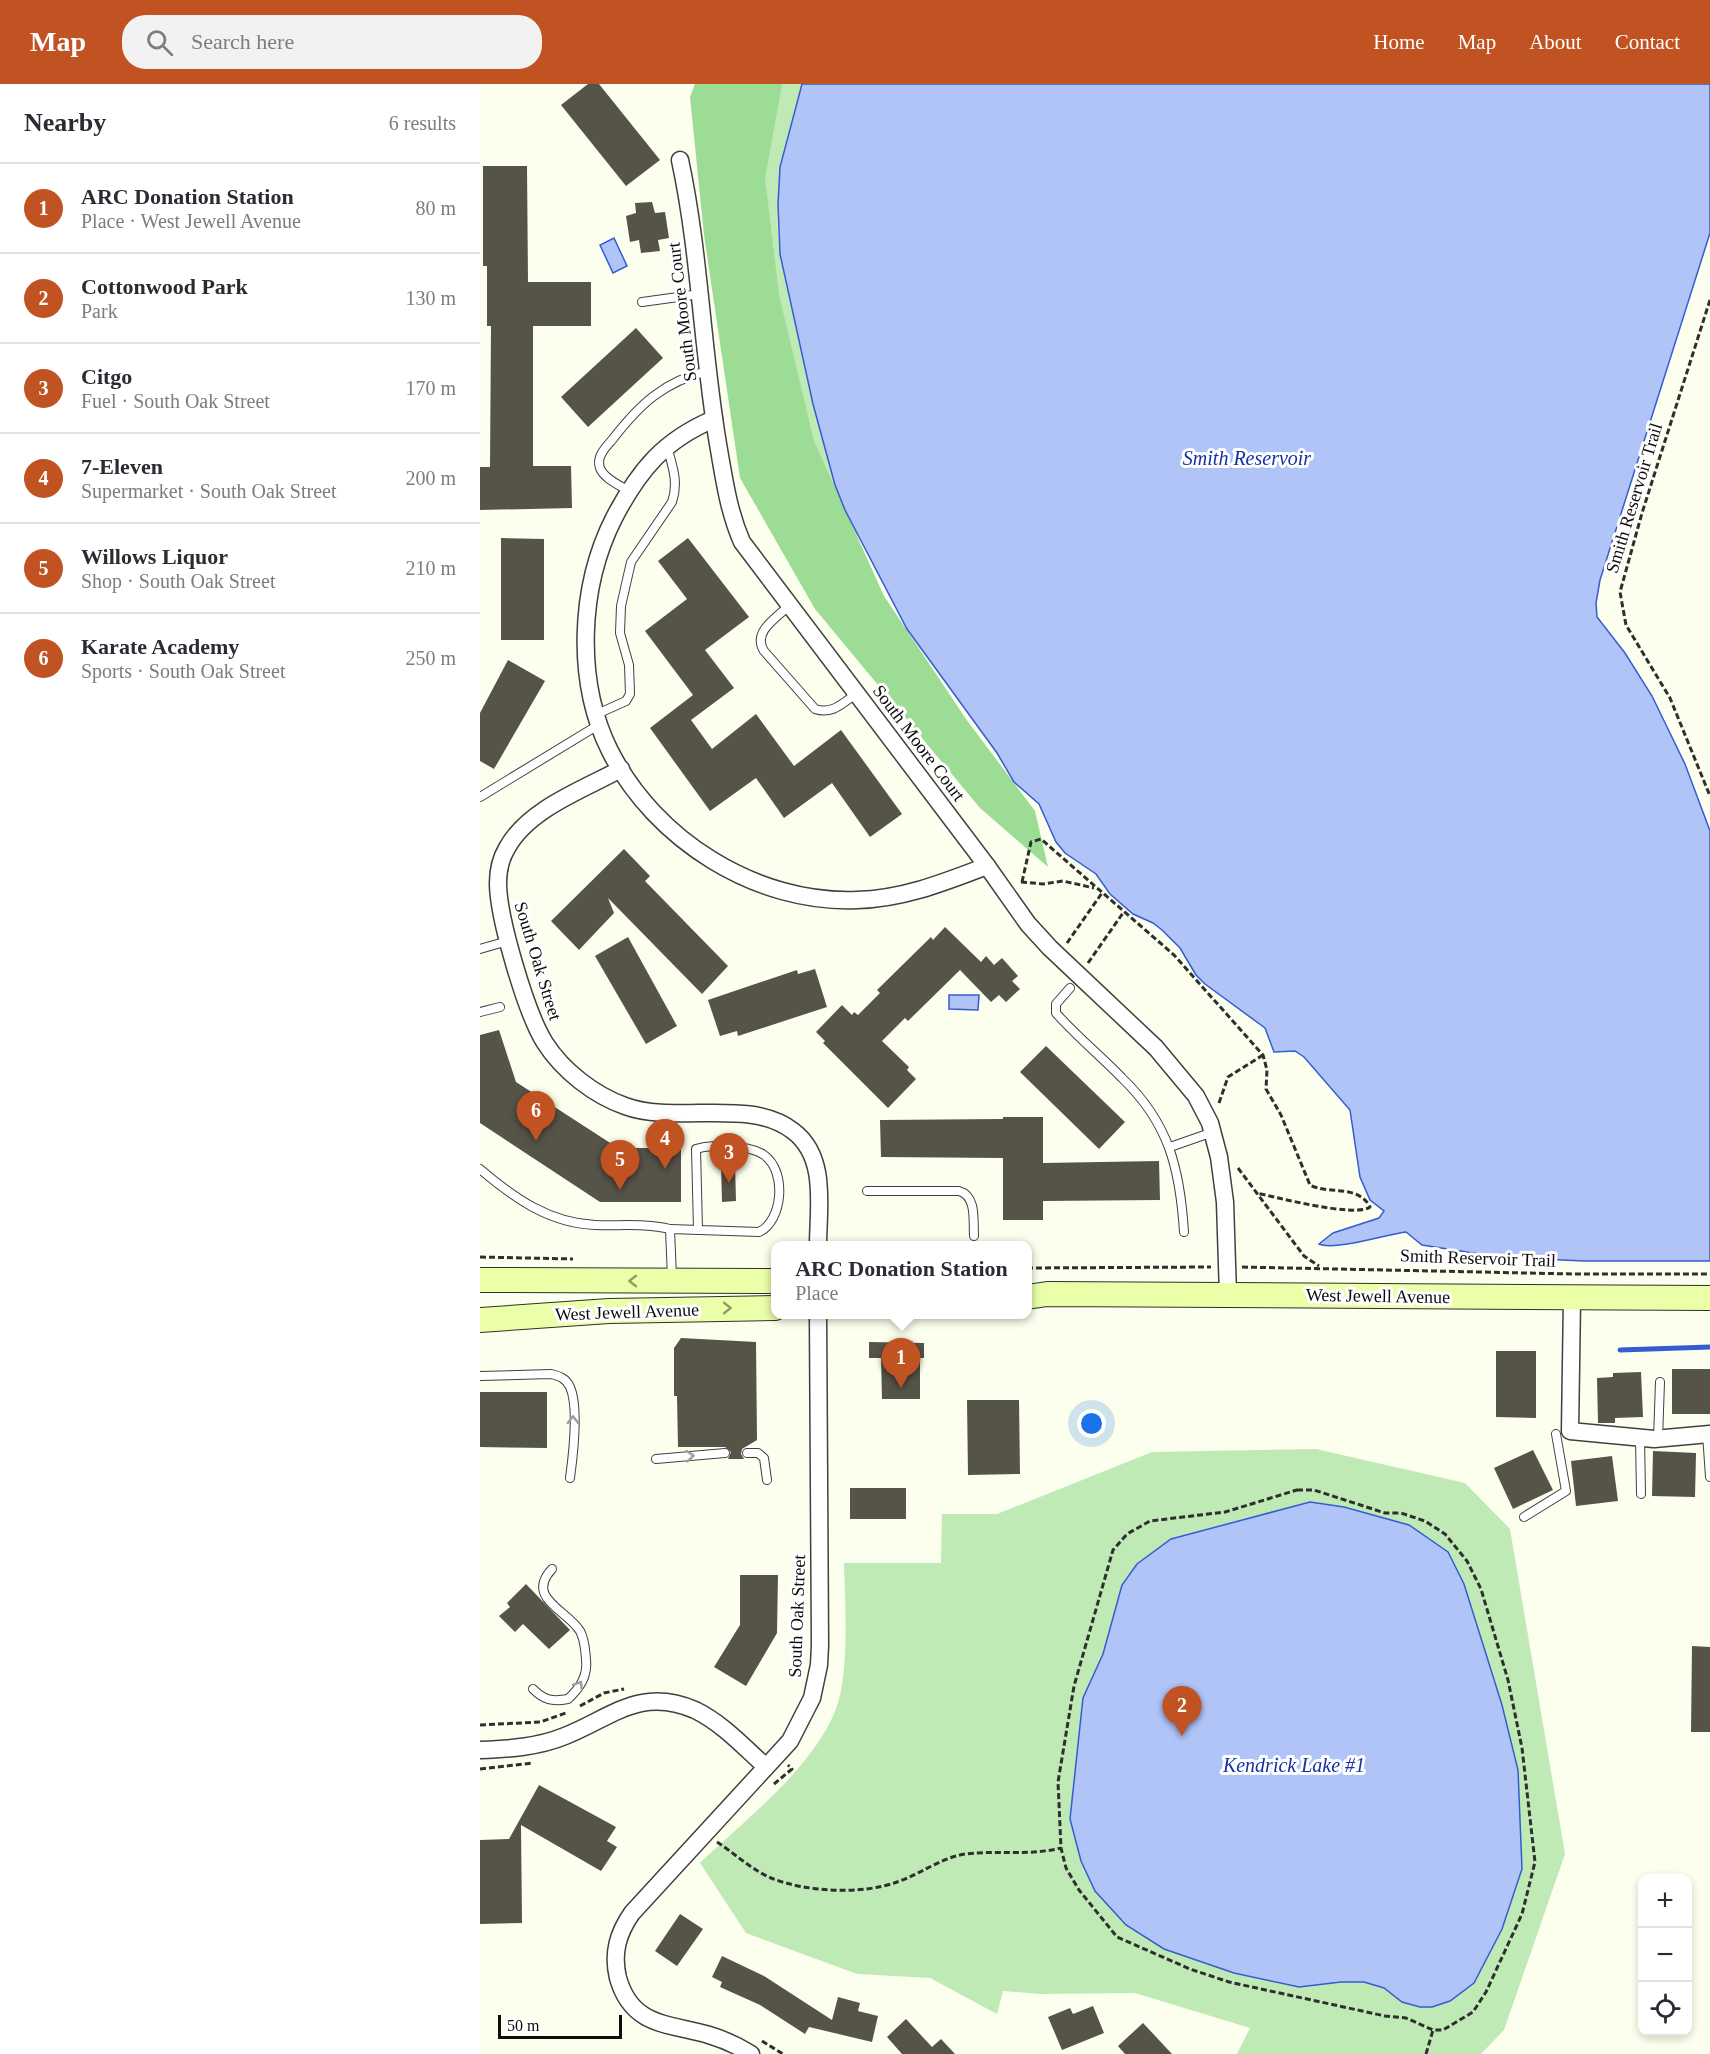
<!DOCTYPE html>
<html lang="en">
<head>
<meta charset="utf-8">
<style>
	body { margin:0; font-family:Georgia,serif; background:#f2f2f3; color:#2b2b33 }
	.controls { position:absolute; right:18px; bottom:18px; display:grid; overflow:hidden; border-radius:12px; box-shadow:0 3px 9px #0003 }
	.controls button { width:54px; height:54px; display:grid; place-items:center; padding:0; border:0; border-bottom:2px solid #e1e1e2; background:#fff; color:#2b2b33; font:30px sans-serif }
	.scale { position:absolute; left:18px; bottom:15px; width:124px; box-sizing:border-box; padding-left:6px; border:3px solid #0d0d0d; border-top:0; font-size:16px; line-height:21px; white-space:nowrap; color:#0d0d0d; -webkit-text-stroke:4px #fff; paint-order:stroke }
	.you { position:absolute; left:612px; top:1340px; width:21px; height:21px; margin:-15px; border:4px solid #fff; border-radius:50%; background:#1a73e8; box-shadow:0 0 0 9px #1a73e833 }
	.badge { display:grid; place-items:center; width:39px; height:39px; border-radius:50%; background:#c15221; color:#fff; font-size:20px; font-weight:700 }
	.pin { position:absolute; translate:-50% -50px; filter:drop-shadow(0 2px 3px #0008) }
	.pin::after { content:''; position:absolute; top:32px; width:21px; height:18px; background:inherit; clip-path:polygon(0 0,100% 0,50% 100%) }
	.popup { position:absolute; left:291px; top:1157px; width:261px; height:78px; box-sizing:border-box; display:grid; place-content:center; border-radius:12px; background:#fff; filter:drop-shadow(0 2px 4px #0005); font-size:20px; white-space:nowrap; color:#7c7c81 }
	.popup b { font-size:22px; color:#2b2b33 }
	.popup::after { content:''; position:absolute; left:50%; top:100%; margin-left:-12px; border:12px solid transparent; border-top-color:#fff }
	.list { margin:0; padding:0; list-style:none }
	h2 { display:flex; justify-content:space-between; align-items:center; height:78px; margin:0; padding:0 24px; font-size:26px }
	h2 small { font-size:20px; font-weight:400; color:#7c7c81 }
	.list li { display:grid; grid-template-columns:39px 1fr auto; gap:18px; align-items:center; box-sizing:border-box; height:90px; padding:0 24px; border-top:2px solid #e1e1e2 }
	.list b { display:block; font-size:22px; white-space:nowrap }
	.list p { margin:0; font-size:20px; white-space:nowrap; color:#7c7c81 }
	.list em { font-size:20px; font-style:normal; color:#7c7c81 }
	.icon { flex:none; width:33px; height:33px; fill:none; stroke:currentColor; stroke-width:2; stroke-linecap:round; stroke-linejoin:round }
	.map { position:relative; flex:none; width:1230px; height:1970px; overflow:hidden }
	header { display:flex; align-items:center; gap:36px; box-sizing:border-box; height:84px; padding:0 30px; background:#c15221; color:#fff }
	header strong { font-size:28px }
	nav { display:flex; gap:33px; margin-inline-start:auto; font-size:21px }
	.search { width:420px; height:54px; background:#f2f2f3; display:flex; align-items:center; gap:15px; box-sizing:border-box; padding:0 21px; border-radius:24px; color:#7c7c81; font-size:22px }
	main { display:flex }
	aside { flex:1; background:#fff }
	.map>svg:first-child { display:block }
</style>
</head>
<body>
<header>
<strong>Map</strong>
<div class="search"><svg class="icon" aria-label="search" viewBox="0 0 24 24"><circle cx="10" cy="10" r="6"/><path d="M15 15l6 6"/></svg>Search here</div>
<nav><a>Home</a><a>Map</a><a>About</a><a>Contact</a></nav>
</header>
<main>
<aside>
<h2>Nearby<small>6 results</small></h2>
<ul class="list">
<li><span class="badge">1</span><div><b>ARC Donation Station</b><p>Place · West Jewell Avenue</p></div><em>80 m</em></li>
<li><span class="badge">2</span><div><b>Cottonwood Park</b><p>Park</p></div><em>130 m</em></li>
<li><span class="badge">3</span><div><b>Citgo</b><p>Fuel · South Oak Street</p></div><em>170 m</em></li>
<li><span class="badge">4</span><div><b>7-Eleven</b><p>Supermarket · South Oak Street</p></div><em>200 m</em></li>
<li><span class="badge">5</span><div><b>Willows Liquor</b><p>Shop · South Oak Street</p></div><em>210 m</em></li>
<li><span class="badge">6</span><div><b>Karate Academy</b><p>Sports · South Oak Street</p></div><em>250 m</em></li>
</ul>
</aside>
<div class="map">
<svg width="1230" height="1970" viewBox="0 0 1230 1970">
	<rect width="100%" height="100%" fill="#fcffed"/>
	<g fill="#bfeab6">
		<path d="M296 0H322C311 35 300 85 298 121 295 161 307 200 315 238 332 315 346 390 384 460L345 416 264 89Z"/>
		<path d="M836 1365 985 1399 1030 1445 1085 1770 1024 1946 1001 1970H757L770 1944 655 1909 560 1910 523 1907 517 1930 450 1894 377 1890 266 1849 220 1779C265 1736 333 1684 356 1625 370 1587 365 1520 364 1479H461L462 1430H517L672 1368Z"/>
	</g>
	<polygon fill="#9cdc95" points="215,0 302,0 285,94 299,211 334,357 404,512 486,635 555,727 568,783 500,724 335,525 260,394 224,151 210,13"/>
	<g fill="#b1c4f8" stroke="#355cd1" stroke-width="1.5">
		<path d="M322 0H1230V149L1120 496 1116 519 1117 533 1145 569 1172 612 1205 680 1230 747V1177H1104L1019 1173 942 1161 926 1148C907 1150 856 1167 839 1160L853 1149 899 1134 904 1127 890 1116 880 1093 870 1026 824 973 815 967 794 968 785 944 725 900 716 891 700 864 682 846 673 839 653 830 630 810 616 790 585 769 576 758 559 720 534 698 517 669 427 545 365 426 355 401 333 320 300 170 298 121 300 83Z"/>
		<polygon points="134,154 147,182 133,189 120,161"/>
		<polygon points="469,911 499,911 498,926 469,925"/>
		<polygon points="830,1418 864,1423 929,1441 968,1468 984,1500 1022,1621 1038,1686 1042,1785 1022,1845 994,1899 970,1917 952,1923 940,1923 922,1918 904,1904 884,1898 861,1898 819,1903 754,1889 684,1865 646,1841 615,1807 601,1777 590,1735 603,1614 623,1570 642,1501 657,1480 691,1455"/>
	</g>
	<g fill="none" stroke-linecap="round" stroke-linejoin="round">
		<polyline stroke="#355cd1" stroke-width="5" points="1140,1266 1230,1263"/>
	</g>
	<g fill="#565349">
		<polygon points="108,0 119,0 180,76 146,102 81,21"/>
		<polygon points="3,82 47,82 48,198 111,198 111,242 53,242 53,382 91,382 92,424 0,426 0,383 10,383 11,242 7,242 7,182 3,182"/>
		<polygon points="172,118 175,129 185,128 189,154 178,156 180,167 161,169 159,156 150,158 146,132 156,129 155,119"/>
		<polygon points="156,244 183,274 108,343 81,313"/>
		<polygon points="21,454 64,455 64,556 21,556"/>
		<polygon points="208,454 269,533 225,566 254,604 211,636 232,665 276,630 314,682 361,646 422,730 390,753 352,699 304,734 276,694 230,727 170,644 213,611 165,547 207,515 178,477"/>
		<polygon points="28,576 65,597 14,685 0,677 0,629"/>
		<polygon points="144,765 170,792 165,797 248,882 222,910 128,814 134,829 99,866 71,837"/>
		<polygon points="465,843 501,878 506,872 514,881 522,874 538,892 532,897 540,905 526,918 519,911 511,918 480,886 428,937 425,934 402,957 429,983 427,986 436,995 408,1024 343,959 345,957 336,948 362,921 372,931 374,928 378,931 400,909 397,906 451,853 453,856"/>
		<polygon points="148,853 197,942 166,960 115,872"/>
		<polygon points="335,885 347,923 258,952 257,947 240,952 228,916 317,886 318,890"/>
		<polygon points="19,946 36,998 138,1064 201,1064 201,1118 120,1118 0,1039 0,951"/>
		<polygon points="566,962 645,1038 619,1065 540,988"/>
		<polygon points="523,1033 563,1033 563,1079 679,1077 680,1116 563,1117 563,1136 523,1136 523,1074 401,1073 400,1036 523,1035"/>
		<polygon points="241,1080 255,1080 256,1117 242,1118"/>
		<polygon points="201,1254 276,1258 277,1356 262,1365 261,1370 264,1375 248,1375 251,1368 245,1363 198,1363 197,1312 194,1312 194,1264"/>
		<polygon points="389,1258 444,1259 444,1274 440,1274 440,1315 402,1315 401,1274 389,1274"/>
		<polygon points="1016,1267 1056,1267 1056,1334 1016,1333"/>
		<rect x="1192" y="1285" width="38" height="45"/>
		<polygon points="1161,1288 1163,1333 1135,1334 1135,1339 1118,1339 1117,1294 1133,1293 1133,1289"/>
		<polygon points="0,1308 67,1308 67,1364 0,1363"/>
		<polygon points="487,1316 539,1316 540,1390 488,1391"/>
		<polygon points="1053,1366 1073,1406 1033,1425 1014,1384"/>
		<polygon points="1173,1367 1216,1369 1215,1413 1172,1412"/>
		<polygon points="1132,1372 1138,1417 1096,1422 1091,1377"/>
		<rect x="370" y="1404" width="56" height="31"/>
		<polygon points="260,1491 298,1491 297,1549 266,1602 234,1583 260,1541"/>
		<polygon points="46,1500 90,1546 69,1565 43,1540 35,1548 19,1532 30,1523 27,1519"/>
		<polygon points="1212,1562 1230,1563 1230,1648 1211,1648"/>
		<polygon points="59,1701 136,1743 127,1757 137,1763 121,1787 41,1741 42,1839 0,1840 0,1756 29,1755"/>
		<polygon points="200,1830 223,1845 197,1882 175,1867"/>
		<polygon points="242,1872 284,1892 352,1936 358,1913 380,1919 378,1927 398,1932 392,1958 329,1943 325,1950 280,1921 240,1903 242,1898 232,1893"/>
		<polygon points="613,1922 624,1949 582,1966 568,1933 590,1924 593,1930"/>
		<polygon points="426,1935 452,1963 461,1955 475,1970 422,1970 407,1953"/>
		<polygon points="663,1939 692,1970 645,1970 638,1962"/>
	</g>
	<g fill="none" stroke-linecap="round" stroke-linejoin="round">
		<defs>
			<g id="service">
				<polyline points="162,218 220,210"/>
				<path d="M149 407C141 402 124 395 120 384 116 373 125 364 132 356 159 321 184 297 228 287"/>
				<path d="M310 521C296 534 272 548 284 567L335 625C352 631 363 619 377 609"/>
				<path d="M117 630 146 617 150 610 149 581 140 549 141 522 151 478 192 418C199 398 192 381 187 362"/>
				<polyline points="0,713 120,640"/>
				<polyline points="0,865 28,857"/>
				<path d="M590 904 576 920V929C596 952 621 972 642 994 689 1039 700 1085 704 1148"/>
				<polyline points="0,928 20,923"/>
				<polyline points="690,1063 733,1048"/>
				<path d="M0 1085C34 1114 69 1139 115 1141 140 1142 165 1139 190 1145"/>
				<path d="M387 1107H479C497 1112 493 1137 494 1152"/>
				<path d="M192 1193 190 1145 279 1148C303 1137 307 1087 284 1071 274 1064 261 1063 248 1063 237 1062 227 1061 216 1065L218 1146"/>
				<path d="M0 1292 71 1290C79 1292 86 1294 90 1303 99 1323 93 1372 90 1394"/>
				<polyline points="1227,1350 1230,1393"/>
				<polyline points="1160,1354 1161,1410"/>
				<polyline points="1178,1355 1180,1298"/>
				<polyline points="267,1369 278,1369 284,1374 287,1396"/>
				<polyline points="176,1375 245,1369"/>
				<polyline points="1044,1433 1086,1407 1076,1350"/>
				<path d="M53 1605C64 1616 72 1618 88 1615 100 1604 108 1592 106 1575 105 1565 105 1556 100 1547 87 1526 45 1514 72 1485"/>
			</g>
			<g id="minor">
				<path d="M200 76C220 169 222 266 238 360 244 394 248 426 262 458L507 782 548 840 570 864 676 964 716 1012 730 1039 739 1073 745 1118 748 1211"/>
				<path d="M234 335C184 356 159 386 134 434 99 503 95 597 130 667 175 756 276 820 377 816 423 815 465 798 507 782"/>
				<path d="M141 685C104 705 48 725 27 764 21 774 18 787 18 799 18 833 46 929 65 959 83 987 114 1011 145 1022 196 1041 269 1013 313 1047 348 1073 338 1124 338 1162"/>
				<polyline points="1092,1215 1090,1347 1174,1355 1230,1350"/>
				<path d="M0 1666C29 1665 58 1663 85 1652 131 1634 160 1602 215 1626 242 1639 264 1663 286 1683"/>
				<path d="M271 1970C258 1962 243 1955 229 1951 188 1939 152 1943 138 1894 132 1869 138 1849 152 1829L310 1657 332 1614 339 1581 340 1561 338 1230"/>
			</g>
			<g id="secondary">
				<polyline points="0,1196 295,1197"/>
				<polyline points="547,1213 567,1210 1230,1214"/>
				<polyline points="0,1236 129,1227 295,1224"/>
			</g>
		</defs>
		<use href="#service" stroke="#404040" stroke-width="10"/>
		<use href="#minor" stroke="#404040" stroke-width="19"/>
		<use href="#secondary" stroke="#2f2f2f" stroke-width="26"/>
		<g stroke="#2f2f2f" stroke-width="3" stroke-dasharray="6 3" stroke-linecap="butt">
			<polyline points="1230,216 1162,429 1140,508 1146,541 1190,614 1230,712"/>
			<polyline points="541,798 563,800 583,797 614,804"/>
			<path d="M542 798 551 758 561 755 694 871 783 971 787 986 786 1005 801 1031 830 1101C849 1111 878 1100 890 1123 875 1134 796 1113 776 1109"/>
			<polyline points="587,859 622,809"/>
			<polyline points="608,879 643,829"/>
			<polyline points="739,1019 748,993 783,971"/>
			<polyline points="758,1084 824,1172 839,1182"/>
			<polyline points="0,1173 93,1175"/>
			<polyline points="762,1183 1094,1190 1230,1190"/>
			<polyline points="547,1184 731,1183"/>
			<polygon points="817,1406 834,1406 905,1429 921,1429 945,1437 965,1450 987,1477 1001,1505 1028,1596 1042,1664 1055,1778 1042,1830 1006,1908 993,1928 963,1946 953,1946 926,1934 905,1932 749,1898 710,1885 637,1853 599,1806 586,1784 581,1764 578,1698 594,1602 633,1466 647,1450 670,1437 745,1428"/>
			<polyline points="100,1622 124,1609 144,1605"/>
			<polyline points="0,1641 60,1638 86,1629"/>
			<polyline points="0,1685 53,1679"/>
			<polyline points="294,1700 312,1685 308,1681"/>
			<path d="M237 1758C254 1769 272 1786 291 1794 326 1808 382 1811 417 1798 441 1790 460 1774 485 1770 517 1766 550 1772 581 1764"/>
			<polyline points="282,1957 303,1970"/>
			<polyline points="946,1970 953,1946"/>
		</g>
		<use href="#service" stroke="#fff" stroke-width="8"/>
		<use href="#minor" stroke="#fff" stroke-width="16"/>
		<use href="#secondary" stroke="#eaffa8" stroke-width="24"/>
	</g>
	<defs><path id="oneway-chevron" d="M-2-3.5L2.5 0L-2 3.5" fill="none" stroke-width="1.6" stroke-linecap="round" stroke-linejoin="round" transform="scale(1.5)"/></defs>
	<g stroke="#929e6a">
		<use href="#oneway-chevron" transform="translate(153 1197) rotate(-180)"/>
		<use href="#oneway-chevron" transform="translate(247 1224)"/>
	</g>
	<g stroke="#9e9e9e">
		<use href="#oneway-chevron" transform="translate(93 1336) rotate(-90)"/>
		<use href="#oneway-chevron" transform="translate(210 1372) rotate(-5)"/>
		<use href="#oneway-chevron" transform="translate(99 1601) rotate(-58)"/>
	</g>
	<g text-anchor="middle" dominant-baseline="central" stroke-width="6" stroke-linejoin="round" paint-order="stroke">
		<g font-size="18" fill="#0d0d0d" stroke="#fff">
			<text transform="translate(202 228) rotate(-97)">South Moore Court</text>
			<text transform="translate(1154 414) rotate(-73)">Smith Reservoir Trail</text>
			<text transform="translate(439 659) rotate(53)">South Moore Court</text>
			<text transform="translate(58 877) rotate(73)">South Oak Street</text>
			<text transform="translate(998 1174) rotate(2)">Smith Reservoir Trail</text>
			<text transform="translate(898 1212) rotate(1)">West Jewell Avenue</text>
			<text transform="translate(147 1228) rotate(-2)">West Jewell Avenue</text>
			<text transform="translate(317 1532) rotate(-88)">South Oak Street</text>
		</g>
		<g font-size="20" font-style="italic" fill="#1331a3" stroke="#fff">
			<text x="767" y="374">Smith Reservoir</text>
			<text x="814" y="1681">Kendrick Lake #1</text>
		</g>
	</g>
</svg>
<div class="controls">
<button>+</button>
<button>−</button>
<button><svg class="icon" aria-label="locate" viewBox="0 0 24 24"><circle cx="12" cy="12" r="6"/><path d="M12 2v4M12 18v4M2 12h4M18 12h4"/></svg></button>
</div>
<div class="scale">50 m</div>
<div class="you"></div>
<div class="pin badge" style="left:421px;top:1304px">1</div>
<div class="popup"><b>ARC Donation Station</b>Place</div>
<div class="pin badge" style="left:702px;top:1652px">2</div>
<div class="pin badge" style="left:249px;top:1099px">3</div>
<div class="pin badge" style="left:185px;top:1085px">4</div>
<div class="pin badge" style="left:140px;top:1106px">5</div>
<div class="pin badge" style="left:56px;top:1057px">6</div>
</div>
</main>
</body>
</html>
